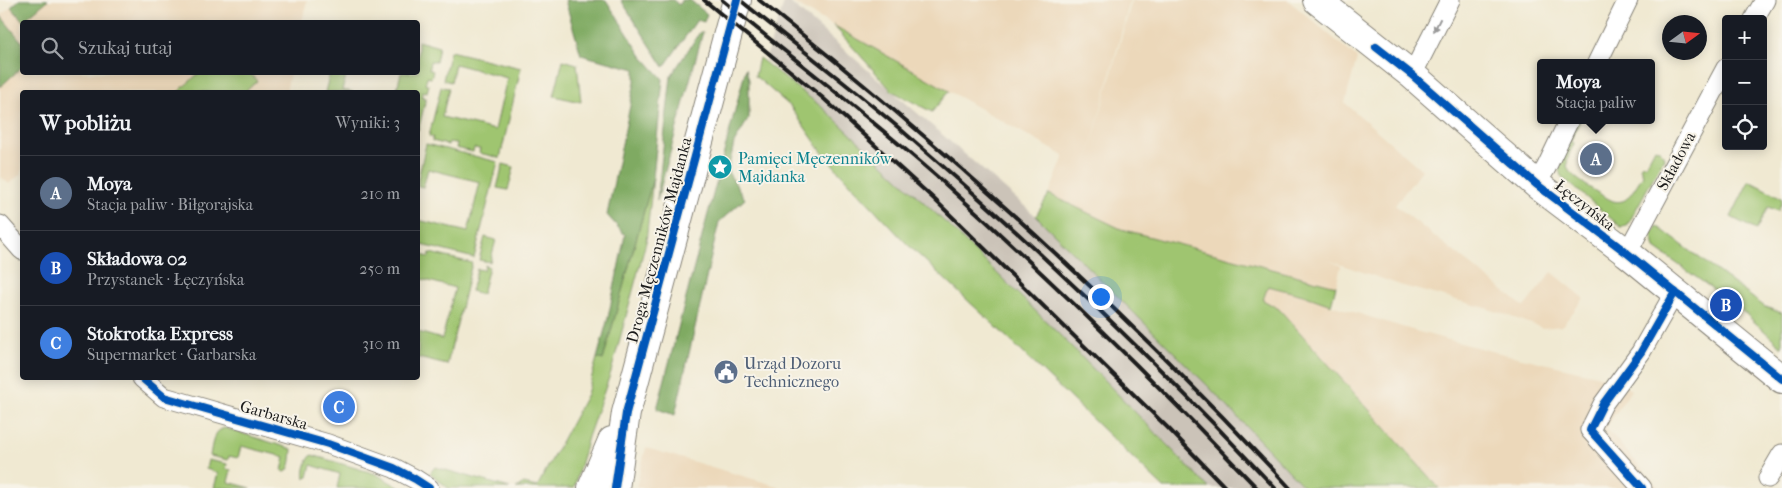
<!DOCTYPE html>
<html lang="pl">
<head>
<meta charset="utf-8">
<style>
	body { margin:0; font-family:"IM FELL French Canon",serif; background:#242831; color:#f1f3f6 }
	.controls { position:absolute; right:15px; top:15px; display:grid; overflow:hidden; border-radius:5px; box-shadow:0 2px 12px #0003 }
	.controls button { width:45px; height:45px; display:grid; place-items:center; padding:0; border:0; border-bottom:1px solid #363941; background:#171b24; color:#f1f3f6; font:25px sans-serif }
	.compass { position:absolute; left:1662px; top:15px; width:45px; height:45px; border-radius:50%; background:#171b24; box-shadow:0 2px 12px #0003; rotate:75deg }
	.you { position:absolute; left:1100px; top:296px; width:18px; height:18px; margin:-12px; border:4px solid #fff; border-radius:50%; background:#1a73e8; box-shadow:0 0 0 8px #1a73e833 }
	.badge { display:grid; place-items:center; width:32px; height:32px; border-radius:50%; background:#d1495b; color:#fff; font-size:16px; font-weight:700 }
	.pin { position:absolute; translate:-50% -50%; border:2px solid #fff; box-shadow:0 1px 5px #0006 }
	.popup { position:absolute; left:1537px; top:59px; width:118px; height:65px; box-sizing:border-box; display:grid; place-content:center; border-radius:5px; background:#171b24; filter:drop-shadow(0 1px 4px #0005); font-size:16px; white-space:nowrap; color:#9ea1a6 }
	.popup b { font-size:19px; color:#f1f3f6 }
	.popup::after { content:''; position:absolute; left:50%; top:100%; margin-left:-10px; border:10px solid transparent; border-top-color:#171b24 }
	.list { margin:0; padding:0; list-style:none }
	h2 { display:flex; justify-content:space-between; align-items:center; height:65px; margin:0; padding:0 20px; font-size:21px }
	h2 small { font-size:16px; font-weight:400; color:#9ea1a6 }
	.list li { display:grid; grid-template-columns:32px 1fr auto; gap:15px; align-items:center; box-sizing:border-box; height:75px; padding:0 20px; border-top:1px solid #363941 }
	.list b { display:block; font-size:19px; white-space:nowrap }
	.list p { margin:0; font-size:16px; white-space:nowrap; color:#9ea1a6 }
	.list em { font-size:16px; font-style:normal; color:#9ea1a6 }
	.icon { flex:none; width:28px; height:28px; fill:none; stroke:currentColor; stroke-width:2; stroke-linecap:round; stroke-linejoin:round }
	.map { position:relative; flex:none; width:1782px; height:488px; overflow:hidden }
	.search { position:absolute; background:#171b24; box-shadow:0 2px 12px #0003; left:20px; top:20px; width:400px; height:55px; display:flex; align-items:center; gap:12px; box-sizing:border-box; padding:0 18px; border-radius:5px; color:#9ea1a6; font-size:19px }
	.panel { position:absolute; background:#171b24; box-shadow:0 2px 12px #0003; left:20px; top:90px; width:400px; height:290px; border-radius:5px }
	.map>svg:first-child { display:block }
</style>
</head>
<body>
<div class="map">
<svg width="1782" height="488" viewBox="0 0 1782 488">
	<rect width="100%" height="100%" fill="#f7f3e8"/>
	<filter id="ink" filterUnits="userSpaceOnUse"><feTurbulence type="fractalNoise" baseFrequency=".02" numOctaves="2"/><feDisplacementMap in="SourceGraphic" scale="10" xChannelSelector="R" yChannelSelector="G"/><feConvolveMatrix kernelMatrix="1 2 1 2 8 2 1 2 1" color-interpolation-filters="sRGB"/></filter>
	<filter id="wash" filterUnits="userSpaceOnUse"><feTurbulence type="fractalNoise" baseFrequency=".0096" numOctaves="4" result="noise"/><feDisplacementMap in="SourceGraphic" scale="20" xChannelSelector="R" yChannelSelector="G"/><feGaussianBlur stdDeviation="1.12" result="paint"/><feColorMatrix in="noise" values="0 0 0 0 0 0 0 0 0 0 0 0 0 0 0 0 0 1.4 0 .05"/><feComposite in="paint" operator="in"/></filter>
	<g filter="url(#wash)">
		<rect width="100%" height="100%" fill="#f0e9d2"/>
		<g fill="#ecd8ba">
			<polygon points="19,0 307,0 302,22 22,22 22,72 290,73 286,92 22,92 22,173 9,184 0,176 0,16"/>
			<polygon points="788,0 1130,0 1085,168 1132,0 1288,0 1357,58 1345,103 1422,170 1395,205 1524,307 1552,272 1584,298 1562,326 1543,328 1486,308 1403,286 1328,260 1341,266 1336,286 1121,229 1049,194 1064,156"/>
			<polygon points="1267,286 1303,295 1331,305 1415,331 1491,351 1613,379 1631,390 1606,428 1659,488 1439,488 1279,309 1263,300"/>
			<polygon points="646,448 660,452 784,488 636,488"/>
		</g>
		<polygon fill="#cbc3b8" points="785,0 787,0 1036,216 1207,385 1305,488 1206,488 823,108 765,60"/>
		<g fill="#9fc570" stroke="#5e7046">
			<polygon points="833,25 949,91 932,112 892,91"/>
			<polygon points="418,41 439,47 436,62 430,61 429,69 433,71 431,78 427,77 425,84 429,85 427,92 423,91 422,97 426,98 418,131 418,92 396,92 401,73 418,72"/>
			<polygon points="450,51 521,68 500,158 479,153 480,149 474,148 473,152 456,148 457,144 449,142 448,145 432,141 433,137 429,136 441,87 449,88 442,117 495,130 507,78 455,64 451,82 443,80"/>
			<polygon points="759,58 823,108 947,224 1067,342 1209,488 1164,488 992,323 907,244 842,175 822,152 790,106 755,76"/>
			<polygon points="563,60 577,64 581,102 554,96"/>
			<polygon points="200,72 250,73 257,81 245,92 178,92"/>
			<polygon points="330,73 347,73 342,90 353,92 325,92"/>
			<path d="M1578 120 1580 121 1571 141 1574 143C1571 151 1565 161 1568 169 1572 178 1604 197 1613 201 1617 202 1621 202 1625 200 1629 198 1640 180 1643 175L1640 167 1642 164 1646 165 1655 148C1661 150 1662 152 1664 158L1627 226 1621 227 1561 176 1559 170 1560 163Z"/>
			<polygon points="426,144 498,162 474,258 418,244 418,220 468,232 480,182 428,169 423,187 418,186 418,179"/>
			<polygon points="503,164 514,167 508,190 497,188"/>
			<polygon points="653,178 646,242 611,372 588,437 574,488 516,488 524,484 537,487 587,394 597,358 603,360"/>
			<polygon points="1749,181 1782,198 1782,203 1778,211 1768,207 1756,230 1731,217"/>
			<polygon points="1049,194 1121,229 1336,286 1331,305 1303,295 1268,286 1263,300 1279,309 1439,488 1305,488 1207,385 1036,216"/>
			<polygon points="1657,226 1765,307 1782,313 1782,347 1738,307 1655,248 1652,235"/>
			<polygon points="485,237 496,240 490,262 479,260"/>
			<polygon points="418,249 422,250 421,255 429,257 430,253 472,263 447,365 418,358 418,332 442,339 455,288 418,278"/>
			<polygon points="485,265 489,267 482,294 471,291 477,269 484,270"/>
			<path d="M225 428 292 449C291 457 292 466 286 472L282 471 285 457 241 446 238 458 229 456 228 460 210 456C212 445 213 430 225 428Z"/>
			<path d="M312 455 376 474 400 488H337L340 474 311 465 308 477 305 478C303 471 307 459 312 455Z"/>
			<polygon points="208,460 227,464 226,469 231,470 228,482 251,488 214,488 218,473 206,469"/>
			<polygon points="435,467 510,488 448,488 430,473"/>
		</g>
		<g fill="#7faa62" stroke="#4e633f">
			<polygon points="19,0 48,0 28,17 32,22 24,22 11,7"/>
			<polygon points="565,0 606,0 642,56 663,79 653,178 603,360 597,358 608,318 625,235 607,215 635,82 635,69 581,55"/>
			<polygon points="621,0 673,0 679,5 682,0 690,0 707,14 704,22 697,20 664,67"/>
			<polygon points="1,16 22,42 22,67 0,87"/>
			<polygon points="700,32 703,32 657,201 671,76"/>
			<polygon points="746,68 749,80 749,118 734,143 728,172 745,199 719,222 675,415 657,409"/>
		</g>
	</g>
	<g filter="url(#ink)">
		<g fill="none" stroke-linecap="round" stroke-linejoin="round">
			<defs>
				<g id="street">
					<polyline points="1754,19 1765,0"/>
					<polyline points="1597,63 1628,0"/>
					<polyline points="1412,75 1450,0"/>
					<polyline points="1536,184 1546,168 1569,120"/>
					<polyline points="0,225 22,250"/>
					<polyline points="1627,253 1726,68"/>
					<polyline points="142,378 164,397 328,444 394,468 415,479 429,488"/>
					<polyline points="1768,478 1782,454"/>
					<polyline points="1642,488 1590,430 1603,404 1641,352 1675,292"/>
				</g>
				<g id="secondary">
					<polyline points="1317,0 1412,75 1536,184 1627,253 1782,379"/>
					<polyline points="592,488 612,441"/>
					<polyline points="615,488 626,413 737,0"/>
				</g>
			</defs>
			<use href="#street" stroke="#868277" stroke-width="21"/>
			<use href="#secondary" stroke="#868277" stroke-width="30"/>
			<use href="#street" stroke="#fff" stroke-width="19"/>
			<use href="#secondary" stroke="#fff" stroke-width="28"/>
			<g stroke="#1c1c1c" stroke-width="4">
				<polyline points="704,0 823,98 934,199 1168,428 1226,488"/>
				<path d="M722 0C796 61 872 119 943 182 1052 280 1156 382 1257 488"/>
				<path d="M740 0C793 43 847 84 899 128 1031 241 1156 361 1275 488"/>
				<path d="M759 0C948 149 1126 311 1290 488"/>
			</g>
			<defs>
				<g id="cycleway">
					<polyline points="1376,47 1412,75 1536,184 1627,253 1782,379"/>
					<polyline points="142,378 164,397 328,444 394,468 415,479 429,488"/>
					<polyline points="615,488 626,413 737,0"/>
					<polyline points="1642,488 1590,430 1603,404 1641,352 1675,292"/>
				</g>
			</defs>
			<use href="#cycleway" stroke="#f7f3e8" stroke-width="11"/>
			<use href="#cycleway" stroke="#0057b8" stroke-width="8"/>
		</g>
		<defs><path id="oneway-solid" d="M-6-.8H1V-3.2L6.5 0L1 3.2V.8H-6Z" transform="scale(1.25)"/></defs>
		<use fill="#999" href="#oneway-solid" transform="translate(1437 25) rotate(117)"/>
	</g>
	<defs>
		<symbol id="sight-disc" viewBox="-11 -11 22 22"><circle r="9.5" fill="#0f9aa8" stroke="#f7f3e8"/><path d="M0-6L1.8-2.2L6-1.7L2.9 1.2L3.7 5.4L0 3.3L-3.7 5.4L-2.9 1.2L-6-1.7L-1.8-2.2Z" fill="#fff"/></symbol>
		<symbol id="civic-disc" viewBox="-11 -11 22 22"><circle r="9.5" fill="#5c6f8a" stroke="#f7f3e8"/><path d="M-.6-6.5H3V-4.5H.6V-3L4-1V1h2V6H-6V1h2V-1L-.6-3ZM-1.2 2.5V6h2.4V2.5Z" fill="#fff"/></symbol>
	</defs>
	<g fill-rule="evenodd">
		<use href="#sight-disc" x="706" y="153" width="28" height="28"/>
		<use href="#civic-disc" x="712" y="358" width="28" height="28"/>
	</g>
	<g text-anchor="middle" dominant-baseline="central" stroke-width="4" stroke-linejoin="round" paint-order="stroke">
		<g font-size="16" fill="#0d838f" stroke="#f7f3e8" text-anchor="start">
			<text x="738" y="158">Pamięci Męczenników<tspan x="738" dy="18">Majdanka</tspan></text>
		</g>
		<g font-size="16" fill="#1c1c1c" stroke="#f7f3e8">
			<text transform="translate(1676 161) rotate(-62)">Składowa</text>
			<text transform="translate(1585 205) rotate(38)">Łęczyńska</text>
			<text transform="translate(659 240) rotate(-75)">Droga Męczenników Majdanka</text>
			<text transform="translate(274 415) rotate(16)">Garbarska</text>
		</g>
		<g font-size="16" fill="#4e5e75" stroke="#f7f3e8" text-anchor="start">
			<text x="744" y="363">Urząd Dozoru<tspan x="744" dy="18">Technicznego</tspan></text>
		</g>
	</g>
</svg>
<div class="controls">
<button>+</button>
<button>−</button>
<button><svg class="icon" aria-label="locate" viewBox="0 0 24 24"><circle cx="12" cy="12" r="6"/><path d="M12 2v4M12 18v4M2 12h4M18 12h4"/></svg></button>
</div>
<svg class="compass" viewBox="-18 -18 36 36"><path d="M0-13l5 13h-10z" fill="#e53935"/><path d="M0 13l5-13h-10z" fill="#9ea1a6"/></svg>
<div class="you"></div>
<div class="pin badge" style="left:1596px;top:159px;background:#5c6f8a">A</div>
<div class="popup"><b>Moya</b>Stacja paliw</div>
<div class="pin badge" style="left:1726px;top:305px;background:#1a4fb4">B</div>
<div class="pin badge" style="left:339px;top:407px;background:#3f7fe0">C</div>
<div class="search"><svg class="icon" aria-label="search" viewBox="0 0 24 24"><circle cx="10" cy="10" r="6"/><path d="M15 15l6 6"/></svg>Szukaj tutaj</div>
<section class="panel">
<h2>W pobliżu<small>Wyniki: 3</small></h2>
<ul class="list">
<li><span class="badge" style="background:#5c6f8a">A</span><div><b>Moya</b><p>Stacja paliw · Biłgorajska</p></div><em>210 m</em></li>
<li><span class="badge" style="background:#1a4fb4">B</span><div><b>Składowa 02</b><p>Przystanek · Łęczyńska</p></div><em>250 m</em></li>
<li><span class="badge" style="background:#3f7fe0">C</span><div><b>Stokrotka Express</b><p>Supermarket · Garbarska</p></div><em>310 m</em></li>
</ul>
</section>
</div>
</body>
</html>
